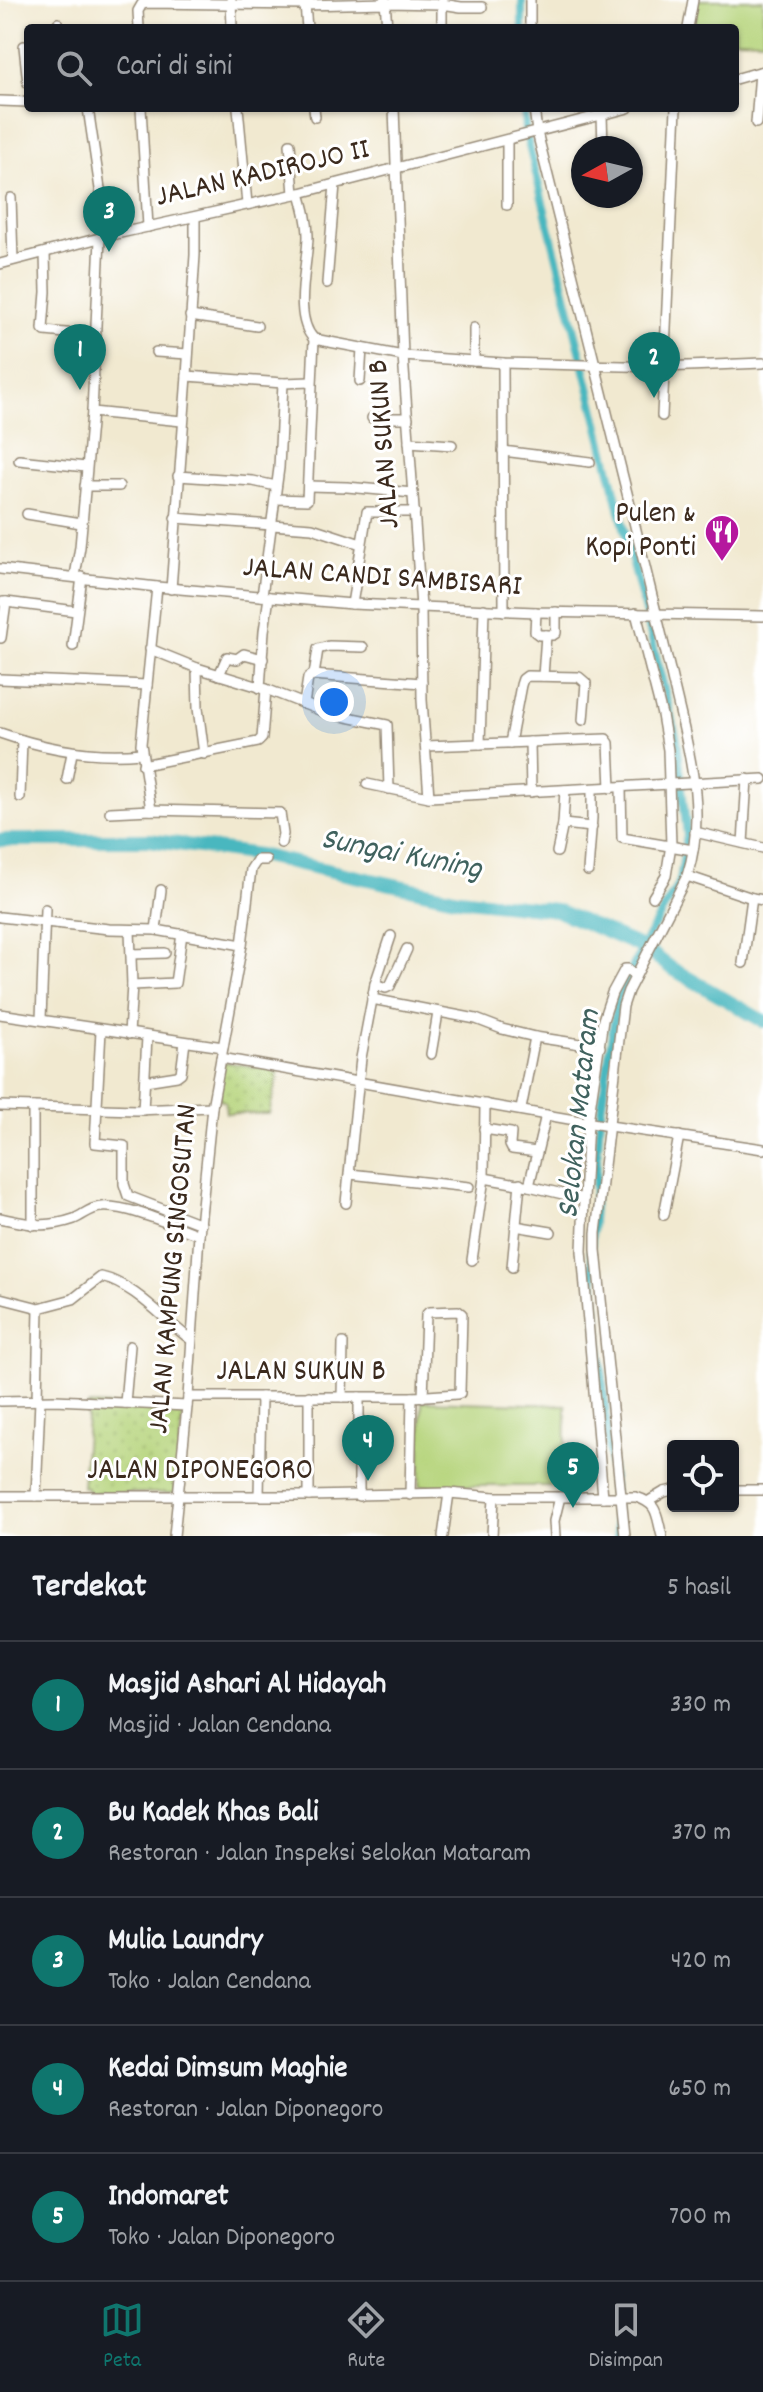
<!DOCTYPE html>
<html lang="id">
<head>
<meta charset="utf-8">
<style>
	body { margin:0; font-family:Dekko,sans-serif; background:#20242c; color:#f1f3f6 }
	.controls { position:absolute; right:24px; bottom:24px; display:grid; overflow:hidden; border-radius:8px; box-shadow:0 2px 6px #0004 }
	.controls button { width:72px; height:72px; display:grid; place-items:center; padding:0; border:0; border-bottom:2px solid #363941; background:#171b24; color:#f1f3f6; font:40px sans-serif }
	.compass { position:absolute; left:571px; top:136px; width:72px; height:72px; border-radius:50%; background:#171b24; box-shadow:0 2px 6px #0004; rotate:262deg }
	.you { position:absolute; left:334px; top:702px; width:28px; height:28px; margin:-20px; border:6px solid #fff; border-radius:50%; background:#1a73e8; box-shadow:0 0 0 12px #1a73e833 }
	.badge { display:grid; place-items:center; width:52px; height:52px; border-radius:50%; background:#0f766e; color:#fff; font-size:26px; font-weight:700 }
	.pin { position:absolute; translate:-50% -66px; filter:drop-shadow(0 2px 4px #0008) }
	.pin::after { content:''; position:absolute; top:42px; width:28px; height:24px; background:inherit; clip-path:polygon(0 0,100% 0,50% 100%) }
	.list { margin:0; padding:0; list-style:none }
	h2 { display:flex; justify-content:space-between; align-items:center; height:104px; margin:0; padding:0 32px; font-size:34px }
	h2 small { font-size:26px; font-weight:400; color:#9ea1a6 }
	.list li { display:grid; grid-template-columns:52px 1fr auto; gap:24px; align-items:center; box-sizing:border-box; height:128px; padding:0 32px; border-top:2px solid #363941 }
	.list b { display:block; font-size:30px; white-space:nowrap }
	.list p { margin:0; font-size:26px; white-space:nowrap; color:#9ea1a6 }
	.list em { font-size:26px; font-style:normal; color:#9ea1a6 }
	.icon { flex:none; width:44px; height:44px; fill:none; stroke:currentColor; stroke-width:2; stroke-linecap:round; stroke-linejoin:round }
	.map { position:relative; flex:none; width:763px; height:1536px; overflow:hidden }
	.search { position:absolute; background:#171b24; box-shadow:0 2px 6px #0004; left:24px; right:24px; top:24px; height:88px; display:flex; align-items:center; gap:20px; box-sizing:border-box; padding:0 28px; border-radius:8px; color:#9ea1a6; font-size:30px }
	.sheet { height:744px; background:#171b24 }
	nav { display:flex; justify-content:space-around; align-items:center; box-sizing:border-box; height:112px; border-top:2px solid #363941; background:#171b24; font-size:22px; color:#9ea1a6 }
	nav a { display:grid; justify-items:center; gap:4px }
	nav .on { color:#0f766e }
	.map>svg:first-child { display:block }
</style>
</head>
<body>
<div class="map">
<svg width="763" height="1536" viewBox="0 0 763 1536">
	<defs>
		<pattern id="green-dots" width="8" height="8" patternUnits="userSpaceOnUse" patternTransform="scale(2)"><rect width="8" height="8" fill="#b6d47b"/><path d="M2 2h.1M6 6h.1" fill="none" stroke="#9db66a" stroke-width="1.8" stroke-linecap="round"/></pattern>
	</defs>
	<rect width="100%" height="100%" fill="#fff"/>
	<filter id="ink" filterUnits="userSpaceOnUse"><feTurbulence type="fractalNoise" baseFrequency=".0125" numOctaves="2"/><feDisplacementMap in="SourceGraphic" scale="16" xChannelSelector="R" yChannelSelector="G"/><feConvolveMatrix kernelMatrix="1 2 1 2 8 2 1 2 1" color-interpolation-filters="sRGB"/></filter>
	<filter id="wash" filterUnits="userSpaceOnUse"><feTurbulence type="fractalNoise" baseFrequency=".006" numOctaves="4" result="noise"/><feDisplacementMap in="SourceGraphic" scale="32" xChannelSelector="R" yChannelSelector="G"/><feGaussianBlur stdDeviation="1.8" result="paint"/><feColorMatrix in="noise" values="0 0 0 0 0 0 0 0 0 0 0 0 0 0 0 0 0 1.4 0 .05"/><feComposite in="paint" operator="in"/></filter>
	<g filter="url(#wash)">
		<rect width="100%" height="100%" fill="#f1e9d0"/>
		<g fill="url(#green-dots)" stroke="#787f4c" stroke-width="2">
			<polygon points="223,1062 279,1070 269,1114 226,1113 225,1102 219,1099"/>
			<polygon points="88,1405 183,1409 175,1493 88,1493 87,1488 82,1487"/>
		</g>
		<g fill="#b6d47b" stroke="#787f4c" stroke-width="2">
			<polygon points="698,0 763,0 763,40 735,39 735,28 694,28"/>
			<polygon points="422,1401 566,1405 565,1486 420,1486"/>
		</g>
		<g fill="none" stroke-linecap="round" stroke-linejoin="round">
			<g stroke="#48b7bf" stroke-width="8">
				<polyline points="522,0 522,28"/>
				<polyline points="524,108 525,130 677,740 687,835 680,881 646,940 617,999 600,1118 591,1248 617,1536"/>
			</g>
			<polyline stroke="#48b7bf" stroke-width="14" points="0,840 149,840 258,855 459,899 556,910 646,949 671,968 763,1021"/>
		</g>
	</g>
	<g filter="url(#ink)">
		<g fill="none" stroke-linecap="round" stroke-linejoin="round">
			<defs>
				<g id="minor">
					<polyline points="231,0 232,28"/>
					<polyline points="385,0 387,28"/>
					<polyline points="530,0 530,28"/>
					<polyline points="305,5 307,28"/>
					<polyline points="58,23 59,28"/>
					<polyline points="139,28 138,11 142,4 148,3 305,5 385,3 442,4 461,7 482,7"/>
					<polyline points="442,28 442,0"/>
					<polyline points="688,28 693,0"/>
					<polyline points="24,46 28,83"/>
					<polyline points="735,79 763,71"/>
					<polyline points="0,101 28,102"/>
					<polyline points="88,108 107,236"/>
					<polyline points="141,108 148,227"/>
					<polyline points="238,108 247,204"/>
					<polyline points="314,108 315,117"/>
					<polyline points="394,108 403,356 421,607 422,700 429,797 763,779"/>
					<path d="M534 108 537 132C567 254 597 376 628 497 642 556 657 615 671 674 686 741 709 808 687 876L628 991 623 1006 596 1233V1250L625 1536"/>
					<polyline points="602,115 603,148"/>
					<polyline points="756,123 760,72"/>
					<polyline points="290,144 294,194"/>
					<path d="M300 193C304 207 308 221 308 236 308 264 292 317 314 339L403 356 503 363 663 367 763 363"/>
					<polyline points="11,198 13,260"/>
					<polyline points="507,205 507,141"/>
					<polyline points="45,253 46,292 43,329 45,331 96,336"/>
					<polyline points="0,264 107,236 300,193 628,108"/>
					<polyline points="327,283 335,184"/>
					<polyline points="190,316 257,326"/>
					<polyline points="156,352 188,354"/>
					<polyline points="474,361 474,328"/>
					<polyline points="503,363 504,611"/>
					<polyline points="187,376 283,383 311,382"/>
					<polyline points="360,381 362,348"/>
					<polyline points="92,412 182,421"/>
					<polyline points="662,416 676,108"/>
					<polyline points="372,418 408,418"/>
					<polyline points="409,442 452,445"/>
					<polyline points="503,451 590,462"/>
					<polyline points="19,460 86,467"/>
					<polyline points="178,476 253,481 276,486"/>
					<polyline points="85,486 119,486"/>
					<polyline points="308,486 347,487 413,493"/>
					<polyline points="275,499 307,500 314,339"/>
					<polyline points="27,514 81,523"/>
					<polyline points="175,518 312,528 361,544"/>
					<polyline points="0,569 157,587 352,604 536,612 763,616"/>
					<polyline points="75,576 80,547 92,412 100,239"/>
					<polyline points="171,589 187,376 195,255 195,217"/>
					<polyline points="262,596 279,468 283,383"/>
					<polyline points="6,602 76,611"/>
					<polyline points="352,604 367,512 415,512"/>
					<polyline points="536,612 535,632 539,635 553,635 556,633 556,612"/>
					<polyline points="636,613 662,715 668,750 671,845 666,876 653,897"/>
					<polyline points="1,638 6,602 3,602"/>
					<polyline points="73,646 82,577"/>
					<polyline points="150,649 197,668 266,689 327,713 387,725 389,789"/>
					<polyline points="197,668 198,708 204,754"/>
					<polyline points="219,675 227,657 237,659 244,654 263,659"/>
					<polyline points="314,675 318,649 329,646 363,647"/>
					<polyline points="543,676 546,635"/>
					<polyline points="0,679 147,685"/>
					<polyline points="260,688 264,631 269,597"/>
					<polyline points="304,704 308,678 312,675 422,683"/>
					<path d="M0 733C46 749 92 758 141 753"/>
					<polyline points="530,742 531,792"/>
					<polyline points="510,743 521,685 523,679 527,676 579,677 586,683 583,720"/>
					<polyline points="480,744 484,609"/>
					<polyline points="426,746 606,739 609,743 611,788"/>
					<polyline points="143,765 258,742 262,738 266,689"/>
					<polyline points="67,779 72,753"/>
					<polyline points="367,784 429,797"/>
					<polyline points="621,788 622,838 693,850"/>
					<polyline points="20,797 22,740"/>
					<polyline points="151,810 141,744 157,587"/>
					<polyline points="110,812 151,810 280,813 283,834 281,843"/>
					<polyline points="563,824 592,827"/>
					<polyline points="695,832 763,848"/>
					<polyline points="743,843 747,779"/>
					<polyline points="557,852 563,824 565,790"/>
					<polyline points="588,871 592,818 592,789"/>
					<polyline points="687,876 752,898 763,900"/>
					<polyline points="0,917 109,929 156,930 242,945"/>
					<polyline points="156,930 161,890"/>
					<polyline points="131,954 165,953"/>
					<polyline points="743,963 752,898"/>
					<polyline points="375,984 386,988 390,986 407,949"/>
					<polyline points="132,985 175,983 182,934"/>
					<polyline points="372,999 476,1019 502,1029 535,1037 600,1047"/>
					<polyline points="0,1014 223,1047"/>
					<polyline points="41,1019 45,909"/>
					<polyline points="101,1030 95,1143 124,1146 124,1184 128,1196 201,1224"/>
					<polyline points="129,1034 132,985 130,930"/>
					<polyline points="431,1054 438,1013"/>
					<polyline points="221,1058 603,1125 763,1149"/>
					<polyline points="145,1081 177,1076 181,1073 185,1042"/>
					<polyline points="0,1106 136,1110 212,1107"/>
					<polyline points="33,1107 33,1225"/>
					<polyline points="521,1109 535,1037"/>
					<polyline points="143,1110 147,1037"/>
					<polyline points="484,1129 511,1133 510,1145 512,1149 537,1152"/>
					<polyline points="350,1174 469,1187"/>
					<polyline points="484,1178 529,1186 546,1115"/>
					<polyline points="529,1186 584,1199"/>
					<polyline points="346,1203 361,1058 375,984 391,936"/>
					<polyline points="664,1215 679,1136"/>
					<path d="M0 1218C29 1224 45 1229 74 1219 84 1215 91 1207 102 1207 128 1205 174 1226 199 1235"/>
					<polyline points="515,1226 551,1232"/>
					<polyline points="472,1260 484,1178 485,1104"/>
					<polyline points="512,1267 520,1183"/>
					<path d="M0 1298 39 1308 73 1299 101 1277C134 1284 163 1319 190 1339"/>
					<polyline points="309,1396 309,1496"/>
					<polyline points="188,1397 412,1397 410,1495"/>
					<polyline points="342,1397 343,1343"/>
					<polyline points="412,1397 457,1394 460,1393 462,1314 458,1311 429,1312 426,1315 423,1397"/>
					<polyline points="37,1400 39,1308"/>
					<polyline points="0,1401 55,1400 187,1406"/>
					<polyline points="125,1403 130,1346"/>
					<polyline points="733,1490 763,1490"/>
					<path d="M0 1496H309L449 1493 494 1497H636C659 1504 656 1515 662 1536"/>
					<polyline points="36,1496 40,1400"/>
					<polyline points="259,1496 261,1397"/>
					<polyline points="359,1496 359,1397"/>
					<polyline points="603,1497 582,1251 584,1199 588,1122 603,1020 612,993 625,969 628,969 635,977"/>
					<polyline points="649,1501 664,1492 673,1490"/>
					<polyline points="174,1536 188,1397 199,1235 212,1107 242,945 251,869 257,860 266,860"/>
					<polyline points="443,1536 449,1493"/>
					<polyline points="492,1536 494,1497"/>
					<polyline points="555,1536 554,1521 560,1497"/>
				</g>
			</defs>
			<use href="#minor" stroke="#968a77" stroke-width="12"/>
			<use href="#minor" stroke="#fff" stroke-width="9"/>
		</g>
	</g>
	<defs>
		<symbol id="restaurant-pin" viewBox="-11 -11 22 30"><path d="M0 17L-7.5 6A9.5 9.5 0 1 1 7.5 6Z" fill="#b5179e" stroke="#fff"/><path d="M-5-6h1v4h1v-4h1v4h1v-4h1v5L-1.5 .5V6h-2V.5L-5-1ZM5-6V6H3V1.5H1.5Q1.5-4 5-6Z" fill="#fff"/></symbol>
	</defs>
	<g fill-rule="evenodd">
		<use href="#restaurant-pin" x="702" y="512" width="40" height="54"/>
	</g>
	<g text-anchor="middle" dominant-baseline="central" stroke-width="6" stroke-linejoin="round" paint-order="stroke">
		<g font-size="30" fill="#3b2a1e" stroke="#fff">
			<text transform="translate(263 175) rotate(-13)">JALAN KADIROJO II</text>
			<text transform="translate(386 444) rotate(-94)">JALAN SUKUN B</text>
			<text transform="translate(382 579) rotate(4)">JALAN CANDI SAMBISARI</text>
			<text transform="translate(175 1269) rotate(-85)">JALAN KAMPUNG SINGOSUTAN</text>
			<text x="301" y="1373">JALAN SUKUN B</text>
			<text x="200" y="1472">JALAN DIPONEGORO</text>
		</g>
		<g font-size="30" fill="#3b2a1e" stroke="#fff" text-anchor="end">
			<text x="696" y="515">Pulen &amp;<tspan x="696" dy="34">Kopi Ponti</tspan></text>
		</g>
		<g font-size="32" font-style="italic" fill="#40625e" stroke="#fff">
			<text transform="translate(401 856) rotate(11)">Sungai Kuning</text>
			<text transform="translate(581 1114) rotate(-84)">Selokan Mataram</text>
		</g>
	</g>
</svg>
<div class="controls">
<button><svg class="icon" aria-label="locate" viewBox="0 0 24 24"><circle cx="12" cy="12" r="6"/><path d="M12 2v4M12 18v4M2 12h4M18 12h4"/></svg></button>
</div>
<svg class="compass" viewBox="-18 -18 36 36"><path d="M0-13l5 13h-10z" fill="#e53935"/><path d="M0 13l5-13h-10z" fill="#9ea1a6"/></svg>
<div class="you"></div>
<div class="pin badge" style="left:80px;top:390px">1</div>
<div class="pin badge" style="left:654px;top:398px">2</div>
<div class="pin badge" style="left:109px;top:252px">3</div>
<div class="pin badge" style="left:368px;top:1481px">4</div>
<div class="pin badge" style="left:573px;top:1508px">5</div>
<div class="search"><svg class="icon" aria-label="search" viewBox="0 0 24 24"><circle cx="10" cy="10" r="6"/><path d="M15 15l6 6"/></svg>Cari di sini</div>
</div>
<section class="sheet">
<h2>Terdekat<small>5 hasil</small></h2>
<ul class="list">
<li><span class="badge">1</span><div><b>Masjid Ashari Al Hidayah</b><p>Masjid · Jalan Cendana</p></div><em>330 m</em></li>
<li><span class="badge">2</span><div><b>Bu Kadek Khas Bali</b><p>Restoran · Jalan Inspeksi Selokan Mataram</p></div><em>370 m</em></li>
<li><span class="badge">3</span><div><b>Mulia Laundry</b><p>Toko · Jalan Cendana</p></div><em>420 m</em></li>
<li><span class="badge">4</span><div><b>Kedai Dimsum Maghie</b><p>Restoran · Jalan Diponegoro</p></div><em>650 m</em></li>
<li><span class="badge">5</span><div><b>Indomaret</b><p>Toko · Jalan Diponegoro</p></div><em>700 m</em></li>
</ul>
</section>
<nav>
<a class="on"><svg class="icon" aria-label="map" viewBox="0 0 24 24"><path d="M3 6l6-2 6 2 6-2v14l-6 2-6-2-6 2zM9 4v14M15 6v14"/></svg>Peta</a>
<a><svg class="icon" aria-label="directions" viewBox="0 0 24 24"><path d="M12 3l9 9-9 9-9-9zM9 14v-3h6M13 9l2 2-2 2"/></svg>Rute</a>
<a><svg class="icon" aria-label="saved" viewBox="0 0 24 24"><path d="M7 4h10v16l-5-4-5 4z"/></svg>Disimpan</a>
</nav>
</body>
</html>
